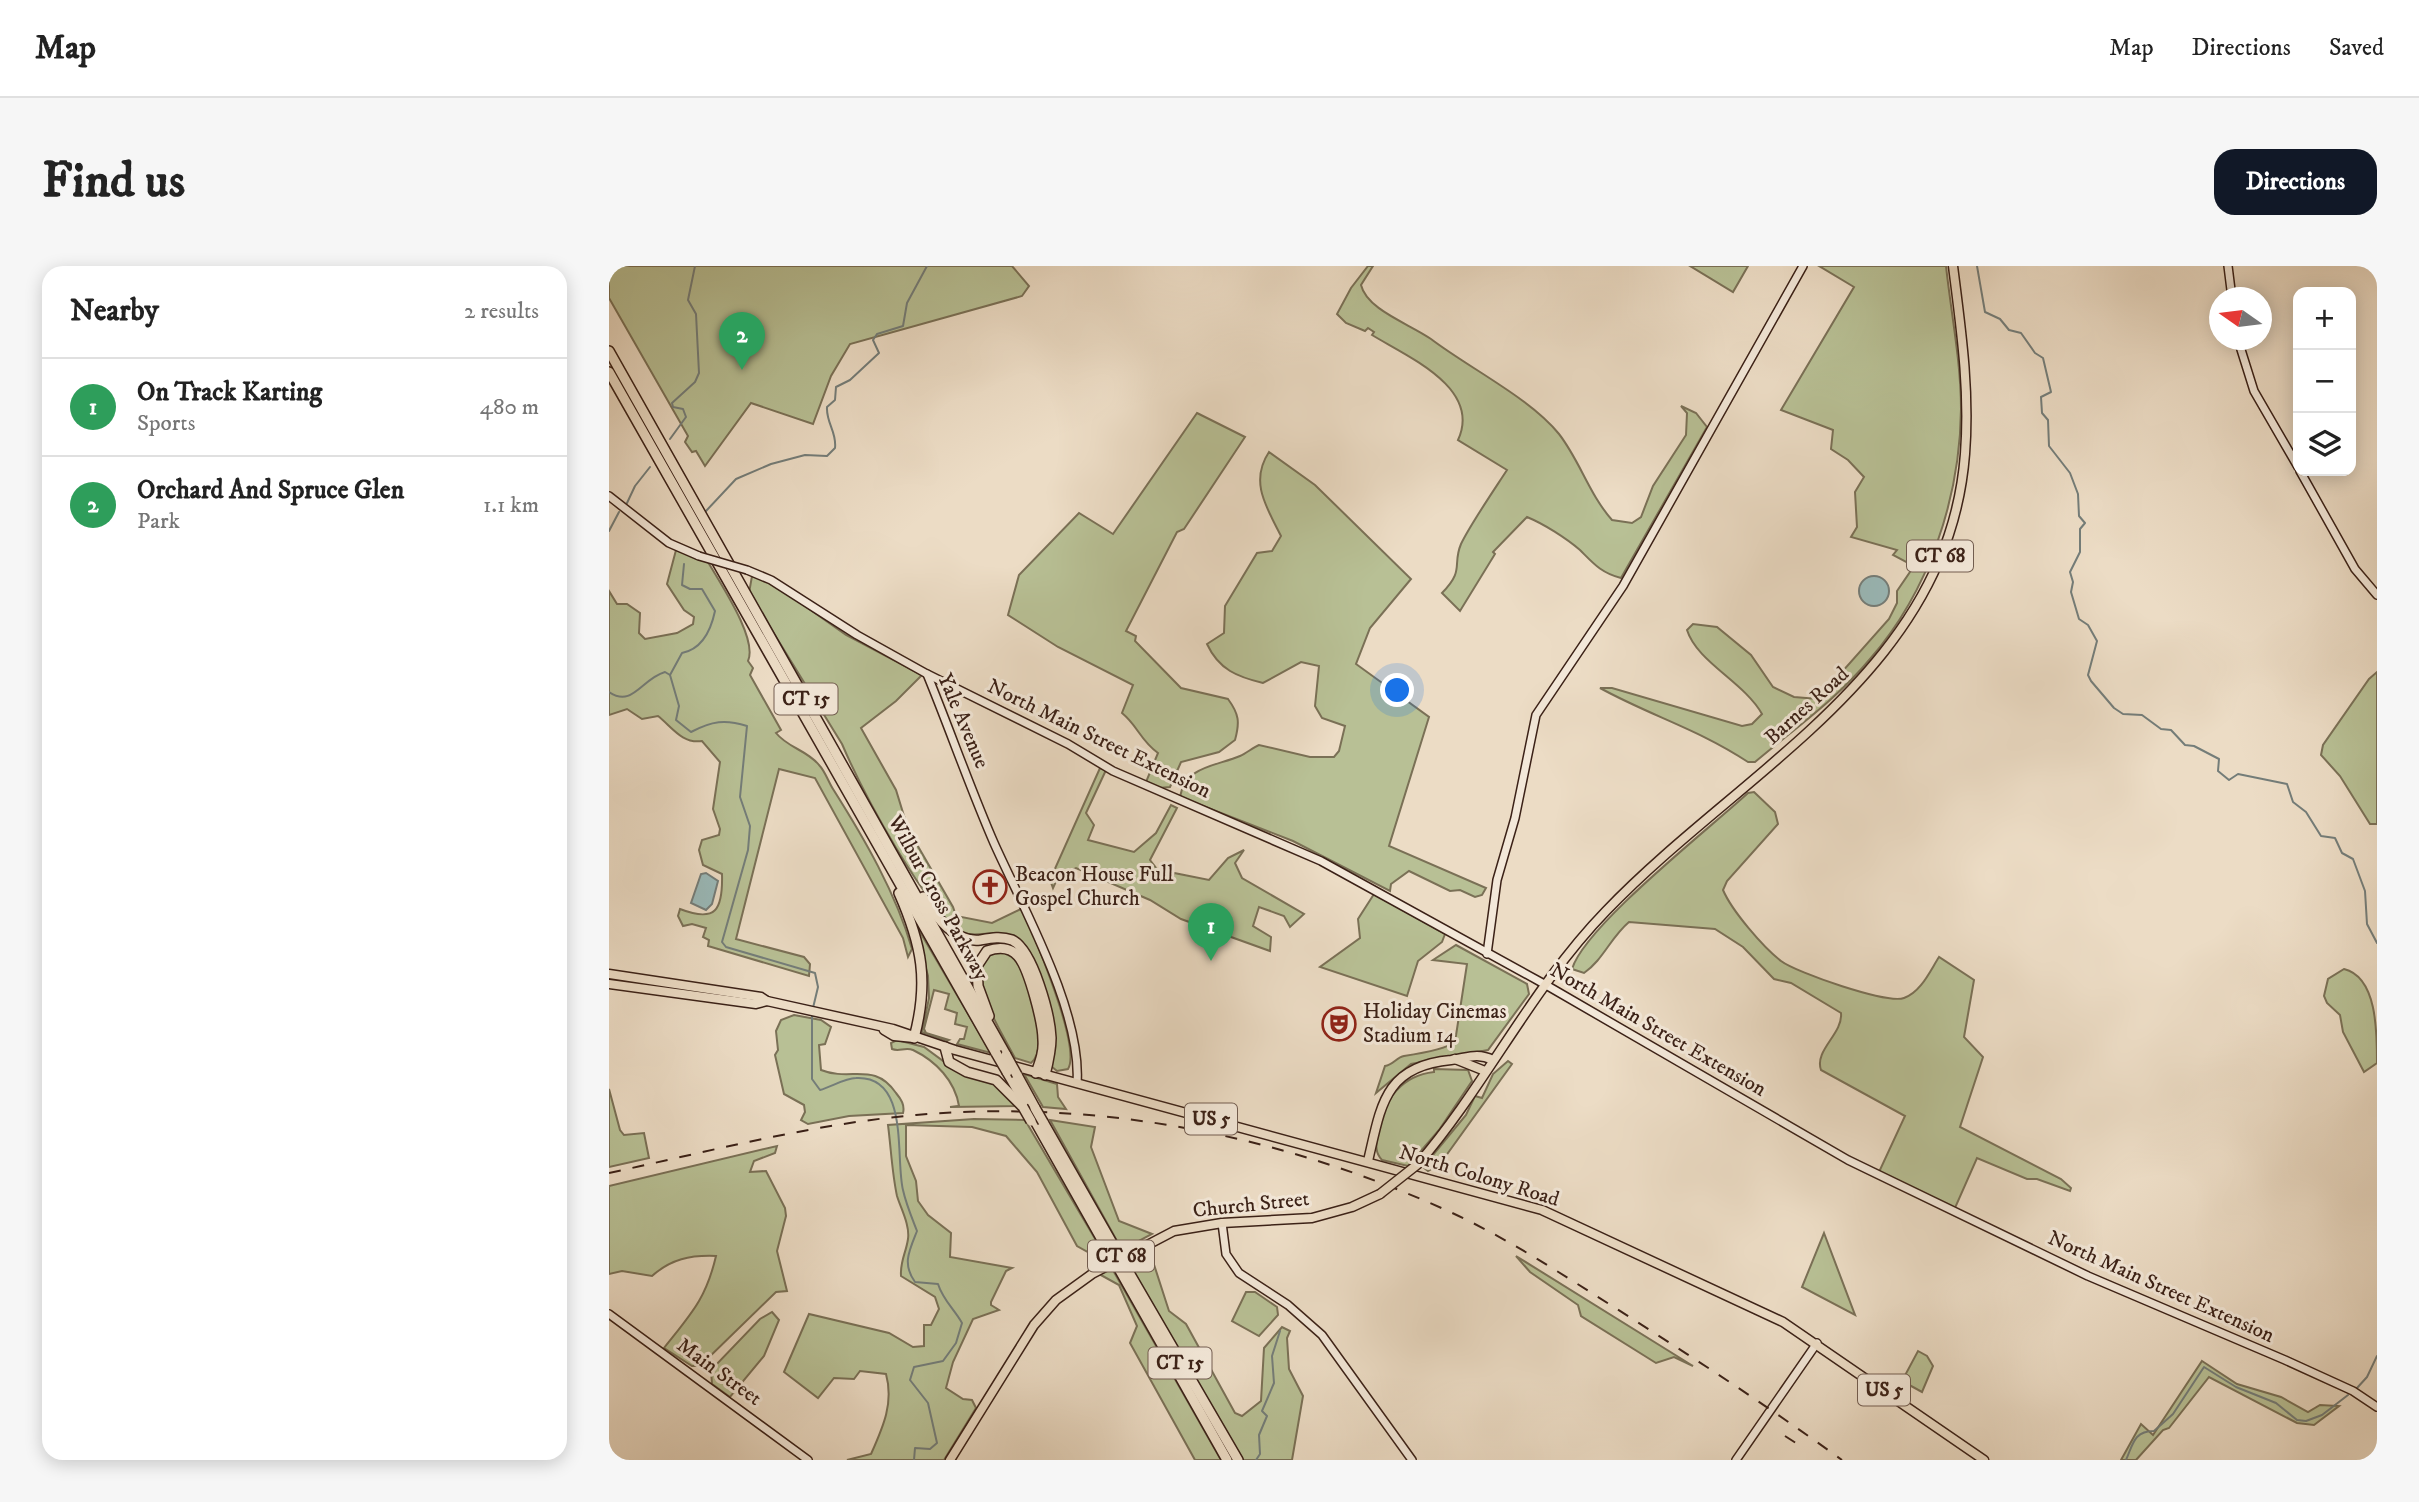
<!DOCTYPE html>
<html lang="en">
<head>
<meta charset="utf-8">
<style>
	body { margin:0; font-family:"IM FELL DW Pica",serif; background:#f6f6f6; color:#222 }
	.controls { position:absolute; right:21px; top:21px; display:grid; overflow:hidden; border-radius:14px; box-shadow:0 4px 18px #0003 }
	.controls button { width:63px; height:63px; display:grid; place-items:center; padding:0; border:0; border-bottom:2px solid #e0e0e0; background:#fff; color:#222; font:35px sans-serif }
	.compass { position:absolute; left:1600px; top:21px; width:63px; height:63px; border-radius:50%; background:#fff; box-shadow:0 4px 18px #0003; rotate:284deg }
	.you { position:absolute; left:789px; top:425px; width:24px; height:24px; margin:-18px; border:5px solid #fff; border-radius:50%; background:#1a73e8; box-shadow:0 0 0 10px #1a73e833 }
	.badge { display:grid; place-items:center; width:46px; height:46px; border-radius:50%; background:#111827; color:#fff; font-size:23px; font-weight:700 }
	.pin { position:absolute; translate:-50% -58px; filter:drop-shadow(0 2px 4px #0008) }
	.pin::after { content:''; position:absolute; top:37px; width:24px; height:21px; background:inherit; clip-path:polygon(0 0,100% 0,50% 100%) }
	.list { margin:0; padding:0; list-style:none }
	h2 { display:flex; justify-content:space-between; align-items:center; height:91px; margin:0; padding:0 28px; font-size:30px }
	h2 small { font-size:23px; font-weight:400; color:#767676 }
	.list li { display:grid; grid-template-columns:46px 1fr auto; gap:21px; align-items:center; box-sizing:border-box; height:98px; padding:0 28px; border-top:2px solid #e0e0e0 }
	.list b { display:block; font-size:26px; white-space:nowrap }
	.list p { margin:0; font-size:23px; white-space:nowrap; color:#767676 }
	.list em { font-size:23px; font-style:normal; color:#767676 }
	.icon { flex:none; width:38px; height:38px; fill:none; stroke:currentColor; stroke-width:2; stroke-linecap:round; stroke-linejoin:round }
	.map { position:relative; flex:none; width:1768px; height:1194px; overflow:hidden; border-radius:21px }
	header { display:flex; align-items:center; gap:42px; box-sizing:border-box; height:98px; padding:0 35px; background:#fff; border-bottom:2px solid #e0e0e0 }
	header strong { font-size:33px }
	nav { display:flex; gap:38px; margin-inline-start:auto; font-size:24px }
	.intro { display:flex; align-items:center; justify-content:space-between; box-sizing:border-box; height:168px; padding:0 42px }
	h1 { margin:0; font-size:49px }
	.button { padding:18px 32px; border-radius:21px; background:#111827; color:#fff; font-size:24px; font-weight:700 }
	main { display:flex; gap:42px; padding:0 42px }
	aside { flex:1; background:#fff; border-radius:21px; box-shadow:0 4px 18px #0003 }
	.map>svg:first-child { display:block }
</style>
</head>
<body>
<header>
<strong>Map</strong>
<nav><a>Map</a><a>Directions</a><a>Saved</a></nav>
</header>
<div class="intro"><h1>Find us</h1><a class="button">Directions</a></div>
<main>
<aside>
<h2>Nearby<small>2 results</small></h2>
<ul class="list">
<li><span class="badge" style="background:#2e9e5b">1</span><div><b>On Track Karting</b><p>Sports</p></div><em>480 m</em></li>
<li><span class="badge" style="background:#2e9e5b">2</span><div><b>Orchard And Spruce Glen</b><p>Park</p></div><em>1.1 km</em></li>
</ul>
</aside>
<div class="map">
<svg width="1768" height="1194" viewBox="0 0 1768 1194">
	<rect width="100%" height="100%" fill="#ecdcc5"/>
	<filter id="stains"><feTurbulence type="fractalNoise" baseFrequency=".00286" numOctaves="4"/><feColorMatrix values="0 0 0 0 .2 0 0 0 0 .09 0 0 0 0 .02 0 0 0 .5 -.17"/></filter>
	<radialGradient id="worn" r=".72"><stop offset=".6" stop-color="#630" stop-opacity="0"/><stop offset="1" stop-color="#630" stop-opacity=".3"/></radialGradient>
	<g fill="#b8c095" stroke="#7a7056" stroke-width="2">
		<polygon points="0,0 403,0 420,20 413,30 241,78 222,110 204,158 142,137 96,200 87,185 83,186 76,176 79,170 0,32"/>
		<path d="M759 0H764L752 19C758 44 801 58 822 73 860 102 921 132 950 168 971 195 980 228 1003 254L1023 257 1032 251 1044 220 1077 169 1078 147 1072 140 1087 147 1098 161 1012 312C992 307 984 297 971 284 957 272 935 258 918 251L884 286 886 288 851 345 833 327C856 304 843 299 852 278 861 259 885 224 898 204L849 174C873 122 799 91 763 69L765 66 759 62 756 65 737 57 728 48 742 22Z"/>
		<polygon points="1081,0 1139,0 1124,26"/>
		<path d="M1210 0H1337C1342 47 1352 96 1352 143 1351 233 1320 325 1261 393 1228 433 1185 463 1146 496H1139C1089 463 1042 450 991 422H1003L1133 460 1143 458 1153 448C1135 416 1088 396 1078 364L1084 358 1108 361 1142 389 1164 421 1185 431 1209 433 1280 353 1288 337V325L1305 300 1284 289 1288 284 1242 271 1248 261 1246 226 1255 211 1239 194 1222 183 1224 164 1172 144 1245 21Z"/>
		<path d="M588 147 636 171 575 263 568 266 517 365 527 370 526 375 572 422 619 433C630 448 631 456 626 474L610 486 572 496 561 521 550 522 537 516 549 487C531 474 529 460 513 447L524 419 449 381 399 349 410 309 470 247 504 268Z"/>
		<path d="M660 186 706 219 802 313 761 362 747 398 820 451 780 580 877 622 873 629 866 631 851 624 841 625 800 605 782 618 781 625 684 575 571 531C576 500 608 500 631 490 638 487 643 482 650 479L701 491H725L730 485 736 460 713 452 706 440 710 400 692 396 654 417C629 411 610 404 598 378L615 367 616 340 648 287 663 285 672 270C658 242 640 216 660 186Z"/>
		<path d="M67 284 99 296C111 317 149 373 139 395L144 402 141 409 172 464 167 467C179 482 198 484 210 499 216 505 219 515 224 523 255 572 287 627 303 683L299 691 294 672 206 512 170 503 127 673 195 691 201 698 200 710 99 680 100 674 94 671 97 662 83 658 74 660 69 650 71 643C107 657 114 644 113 608L94 599 90 584 93 574 110 569 111 563 104 543 111 496 93 475C73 478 63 461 49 450L33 453 18 443 0 449V325L8 338H18L31 347 30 367 36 373 68 367 84 358 85 351 75 344 58 318Z"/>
		<path d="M143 310 162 316 237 369 313 409 287 435 252 462 287 524 299 563 344 641 347 650 383 657 414 642C424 669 473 781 459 803L448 805 442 800 443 780 402 671 390 667 355 669C314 640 254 527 233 478L140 327Z"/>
		<polygon points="1768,406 1768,558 1761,558 1731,510 1712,489 1714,479 1760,413"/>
		<polygon points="491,502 497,504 477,547 485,559 479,574 525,586 547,567 562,539 568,542 541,594 555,612 563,615 565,607 600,614 619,592 635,584 626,597 633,612 695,648 681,661 675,650 650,641 644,660 662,671 661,685 572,653 541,634 467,602 449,611 444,622 439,608 445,605"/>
		<path d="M1145 526 1166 546 1169 558 1118 615 1114 624C1123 645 1154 681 1172 695 1188 707 1278 738 1295 732 1312 726 1321 705 1330 691L1365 714 1355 771 1374 791 1351 861 1452 913 1462 922 1461 925 1428 913H1418L1368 892 1346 942 1270 906 1296 850 1212 804C1205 784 1234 768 1232 747L1182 717 1165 713 1134 681 1106 663 1020 656C1002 671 994 694 975 707L963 703C976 660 1100 563 1139 527Z"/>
		<polygon points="765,628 836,668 833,676 809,695 798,730 711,701 751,672 749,653"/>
		<polygon points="304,654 382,787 348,778 351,773 355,773 358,761 346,758 348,747 336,743 340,728 325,724 315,763 317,767 340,774 338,775 313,766 320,732 319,710"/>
		<path d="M847 679 918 718 920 728 879 784 802 798 767 827 776 800C784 799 788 791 795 790 808 788 837 783 846 776L858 698 824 694Z"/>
		<path d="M391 684 405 690C417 709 442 781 422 797L406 792C394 769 363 721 372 695 375 687 384 686 391 684Z"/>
		<path d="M1735 703C1768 711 1768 765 1768 797L1755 806 1734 766 1731 749 1718 737 1715 730 1719 713Z"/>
		<path d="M185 749 212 754 222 761 216 778 210 779 212 804C242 816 265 795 287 827 292 833 296 839 294 847L240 850 199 858 192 854 196 846 195 839 175 828 166 789 169 784 167 765 172 754Z"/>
		<path d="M288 774 315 781 341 800 383 815 409 840 341 841 350 840C346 815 327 795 304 784 296 781 290 786 283 783L282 777Z"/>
		<polygon points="899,795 903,798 831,898 819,905 814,901 857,849 866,830 873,832 884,808"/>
		<path d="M825 803 859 804 863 815 830 864 799 900 773 894C766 887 767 879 768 869 774 836 790 810 825 806Z"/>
		<polygon points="415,808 448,818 449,831 457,843 434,841"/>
		<polygon points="0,823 11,864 15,869 35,867 40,892 0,901"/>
		<path d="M365 853 416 854 498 993 495 995 468 980 428 906 397 870 363 861 297 859V890L307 915 309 935 319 949 342 967 341 991 403 1002 397 1005 382 1036V1039L390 1044 364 1053 344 1096 337 1122 354 1133 363 1134 367 1142 335 1194H238L262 1188C274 1161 285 1137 277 1108L251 1105 245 1113 225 1112 209 1132 175 1106 200 1048 280 1067 304 1081 315 1080V1059H322L330 1043 326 1031 292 1010C291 995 297 987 299 973 301 959 292 943 288 930 283 907 282 882 279 859Z"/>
		<polygon points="441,854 486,861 482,881 510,955 543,968 513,984"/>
		<path d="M168 880 166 887 145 895 141 906 157 905 176 942 177 950 168 985 178 1025 167 1026 91 1100H83L55 1082C82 1048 97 1033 107 990 81 989 62 993 43 1010L13 1005 0 1008V920Z"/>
		<polygon points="1215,967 1246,1049 1193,1021"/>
		<polygon points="539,980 560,1045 577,1058 626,1147 633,1150 652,1135 655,1082 673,1061 681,1065 678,1072 680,1103 694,1130 683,1194 634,1194 519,996 519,990"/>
		<polygon points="907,990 1084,1100 1065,1091 1047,1097 972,1050 969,1039 921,1006"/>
		<polygon points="501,999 612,1194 586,1194 521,1077 528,1060 510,1019 490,1008"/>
		<polygon points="637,1026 646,1026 668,1041 669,1049 650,1070 623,1055"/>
		<polygon points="163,1046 170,1054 155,1090 121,1131 103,1118 102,1104 151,1053"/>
		<polygon points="1309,1085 1318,1090 1324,1100 1313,1126 1293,1115"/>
		<polygon points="1593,1095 1628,1118 1672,1131 1699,1146 1711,1139 1730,1140 1705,1159 1688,1157 1600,1111 1560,1162 1554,1164 1527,1194 1512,1194 1532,1158 1544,1169"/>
	</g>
	<g fill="#9ababa" stroke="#747d79" stroke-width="2">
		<circle cx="1265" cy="325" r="15"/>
		<polygon points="97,607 109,615 103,638 97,644 82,637 92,608"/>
	</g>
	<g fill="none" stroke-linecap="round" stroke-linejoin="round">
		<g stroke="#747d79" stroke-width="2">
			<polyline points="1368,0 1376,46 1391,53 1400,64 1412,67 1426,87 1434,92 1442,126 1432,131 1433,147 1439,154 1440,180 1461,207 1469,228 1470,250 1476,257 1471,263 1471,286 1461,306 1464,316 1462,326 1470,353 1479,359 1488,375 1479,409 1482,415 1505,442 1514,448 1533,449 1552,463 1562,464 1576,479 1585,480 1610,493 1609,505 1620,514 1629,508 1678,518 1684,536 1697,546 1712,570 1726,572 1733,587 1744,593 1756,625 1758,658 1768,677"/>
			<polyline points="61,173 77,151 74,143 64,141 63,137 86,116 90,107 87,48 79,34 86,0"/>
			<polyline points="18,237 26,220 41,201"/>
			<path d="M97 245 127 213 162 198 196 189 218 190 226 182C228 166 217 157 218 141L226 134 227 121 241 114 270 87 264 74 268 68 294 60 298 37 318 0"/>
			<polyline points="0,265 10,246"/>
			<path d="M61 409 73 387C93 383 102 364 106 345L93 323H81L73 319 75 298"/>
			<path d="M0 426C24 442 32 413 56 406L61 409 70 440 67 454 82 466C103 455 116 453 138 460L131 531 141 560 139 584 113 676 117 681 206 707 209 721 204 742"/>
			<path d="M203 747V813L211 824C222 821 236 812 247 812 301 809 286 892 294 924 297 938 303 952 308 965 300 985 293 998 306 1016L329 1018C334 1034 345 1043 353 1057L347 1077 334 1095 305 1101 301 1114 319 1137 328 1177 321 1183 306 1182 305 1194"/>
			<polyline points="1748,1122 1758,1111 1768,1090"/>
			<polyline points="647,1194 651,1188 650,1169 658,1150 653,1145 665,1117 663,1090 671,1065"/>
			<path d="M1517 1194C1524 1178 1525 1165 1545 1165L1564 1148 1595 1101 1627 1121 1667 1137 1688 1154 1697 1155 1713 1149 1739 1129"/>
		</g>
		<defs>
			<g id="secondary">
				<polyline points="1619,0 1623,32"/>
				<polyline points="1629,74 1645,125 1689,201"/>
				<polyline points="1691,205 1746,303 1768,329"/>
				<polyline points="0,230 60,277 90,290"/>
				<polyline points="138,304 162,314 248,369 318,408 459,478 504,505 712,595 937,719 1239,894 1479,1010 1676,1094 1744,1125 1768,1141"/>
				<path d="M318 408C341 464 361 522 385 577 414 642 473 746 468 817"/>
				<polyline points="878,688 888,614 906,552 927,449 1014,320 1194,0"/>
				<polyline points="613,957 617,988 630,1007 679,1039 713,1069 803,1194"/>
				<polyline points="0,1048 199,1194"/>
				<polyline points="1127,1194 1208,1077"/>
			</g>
			<g id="primary">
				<polyline points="0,708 152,731 158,735 284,763 346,784 933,944 1174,1056 1375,1194"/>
				<polyline points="0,718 147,738 158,735"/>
				<polyline points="275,764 285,770 305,772"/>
				<polyline points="846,793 876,805"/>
				<path d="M759 895C772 840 775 800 842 794 858 792 868 786 884 794"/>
				<path d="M809 898C877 819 923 721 997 645 1133 503 1339 406 1356 188 1361 124 1352 63 1344 0"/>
				<polyline points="341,1194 425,1059 447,1034 483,1008 565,965 613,957 703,952 743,941 771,928"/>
			</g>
			<g id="highway">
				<polyline points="0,85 397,789"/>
				<polyline points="0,106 387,787"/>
				<path d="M290 627C313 679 320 716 305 772"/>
				<path d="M314 631C327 650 345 677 371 674 382 672 392 670 403 674 424 684 441 749 442 772 442 784 439 797 436 809"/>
				<path d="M380 750 369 720 368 700 378 685C389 681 401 681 409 690 420 702 434 757 434 774 435 786 431 796 427 807"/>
				<polyline points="336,781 340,796 358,806 387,814 414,841"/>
				<polyline points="398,806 415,835"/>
				<polyline points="408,809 426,842"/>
				<polyline points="426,855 501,988"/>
				<polyline points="434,856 507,984"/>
				<polyline points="515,998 629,1194"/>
				<polyline points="509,1001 618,1194"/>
			</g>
		</defs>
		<use href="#secondary" stroke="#3b2117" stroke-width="10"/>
		<use href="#primary" stroke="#3b2117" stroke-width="11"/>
		<use href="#highway" stroke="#3b2117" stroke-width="12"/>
		<use href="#secondary" stroke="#f3e8d9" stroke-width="7"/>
		<use href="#primary" stroke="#ecdcc5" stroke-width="8"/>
		<use href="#highway" stroke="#ecdcc5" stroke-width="9"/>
		<g stroke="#3b2117" stroke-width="2" stroke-dasharray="12 12" stroke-linecap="butt">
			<path d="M0 907C102 885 203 858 307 849 490 833 672 869 839 945 896 971 948 1005 1000 1038 1079 1088 1157 1139 1233 1194"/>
			<polyline points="1176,1170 1190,1179"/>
		</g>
		<defs>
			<polyline id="secondary-bridge" points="90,290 138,304"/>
			<polyline id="primary-bridge" points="771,928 809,898"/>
			<g id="highway-bridge">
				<polyline points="387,787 398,806"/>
				<polyline points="397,789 408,809"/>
				<polyline points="414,841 422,855"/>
				<polyline points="426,842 434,856"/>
				<polyline points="507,984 515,998"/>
				<polyline points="501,988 509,1001"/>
			</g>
		</defs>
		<use href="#secondary-bridge" stroke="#3b2117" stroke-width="10" stroke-linecap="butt"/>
		<use href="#primary-bridge" stroke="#3b2117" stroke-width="11" stroke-linecap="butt"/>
		<use href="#highway-bridge" stroke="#3b2117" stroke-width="12" stroke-linecap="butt"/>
		<use href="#secondary-bridge" stroke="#f3e8d9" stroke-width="7"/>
		<use href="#primary-bridge" stroke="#ecdcc5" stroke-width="8"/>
		<use href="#highway-bridge" stroke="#ecdcc5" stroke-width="9"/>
	</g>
	<defs>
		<symbol id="church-ring" viewBox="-11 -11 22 22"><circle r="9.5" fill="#f3e8d9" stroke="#8f2418" stroke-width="1.5"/><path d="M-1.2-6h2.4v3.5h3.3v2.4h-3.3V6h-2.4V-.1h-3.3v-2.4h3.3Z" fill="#8f2418"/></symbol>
		<symbol id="theatre-ring" viewBox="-11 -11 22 22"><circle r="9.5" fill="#f3e8d9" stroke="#8f2418" stroke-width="1.5"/><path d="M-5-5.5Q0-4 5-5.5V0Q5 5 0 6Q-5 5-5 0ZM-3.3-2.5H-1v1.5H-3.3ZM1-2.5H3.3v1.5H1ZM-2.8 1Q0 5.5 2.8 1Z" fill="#8f2418"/></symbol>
	</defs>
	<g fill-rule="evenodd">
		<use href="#church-ring" x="362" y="602" width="38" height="38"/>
		<use href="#theatre-ring" x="711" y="739" width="38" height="38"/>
	</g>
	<g text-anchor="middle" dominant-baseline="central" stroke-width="6" stroke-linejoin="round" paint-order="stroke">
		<g fill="#f3e8d9" stroke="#725d51" stroke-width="2">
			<rect x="1298" y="274.5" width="66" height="31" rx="5"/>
			<rect x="165.5" y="417.5" width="63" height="31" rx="5"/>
			<rect x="576" y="837.5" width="52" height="31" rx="5"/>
			<rect x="479" y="974.5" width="66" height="31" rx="5"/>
			<rect x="539.5" y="1081.5" width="63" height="31" rx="5"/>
			<rect x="1249" y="1108.5" width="52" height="31" rx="5"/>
		</g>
		<g font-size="19" font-weight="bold" fill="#3b2117">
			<text x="1331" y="290">CT 68</text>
			<text x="197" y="433">CT 15</text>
			<text x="602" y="853">US 5</text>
			<text x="512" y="990">CT 68</text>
			<text x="571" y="1097">CT 15</text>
			<text x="1275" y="1124">US 5</text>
		</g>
		<g font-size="21" fill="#3b2117" stroke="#f3e8d9">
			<text transform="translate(1198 440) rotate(-42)">Barnes Road</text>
			<text transform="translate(354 455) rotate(67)">Yale Avenue</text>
			<text transform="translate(490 473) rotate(26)">North Main Street Extension</text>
			<text transform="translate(329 632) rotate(61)">Wilbur Cross Parkway</text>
			<text transform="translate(1049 764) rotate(30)">North Main Street Extension</text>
			<text transform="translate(870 910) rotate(17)">North Colony Road</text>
			<text transform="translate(642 939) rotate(-6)">Church Street</text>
			<text transform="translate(1552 1021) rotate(24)">North Main Street Extension</text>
			<text transform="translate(110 1106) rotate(36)">Main Street</text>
		</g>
		<g font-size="21" fill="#3b2117" stroke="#f3e8d9" text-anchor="start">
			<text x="406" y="609">Beacon House Full<tspan x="406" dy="24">Gospel Church</tspan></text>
			<text x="754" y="746">Holiday Cinemas<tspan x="754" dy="24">Stadium 14</tspan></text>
		</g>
	</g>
	<rect width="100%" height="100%" filter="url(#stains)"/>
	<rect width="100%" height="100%" fill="url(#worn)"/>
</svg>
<div class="controls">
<button>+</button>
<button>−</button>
<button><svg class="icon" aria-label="layers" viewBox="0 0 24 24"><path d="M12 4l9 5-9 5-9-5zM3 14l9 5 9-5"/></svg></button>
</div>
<svg class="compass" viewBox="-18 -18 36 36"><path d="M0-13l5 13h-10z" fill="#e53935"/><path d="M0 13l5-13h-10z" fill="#767676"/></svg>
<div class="you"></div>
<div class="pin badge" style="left:602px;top:695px;background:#2e9e5b">1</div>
<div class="pin badge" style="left:133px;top:104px;background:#2e9e5b">2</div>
</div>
</main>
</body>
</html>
